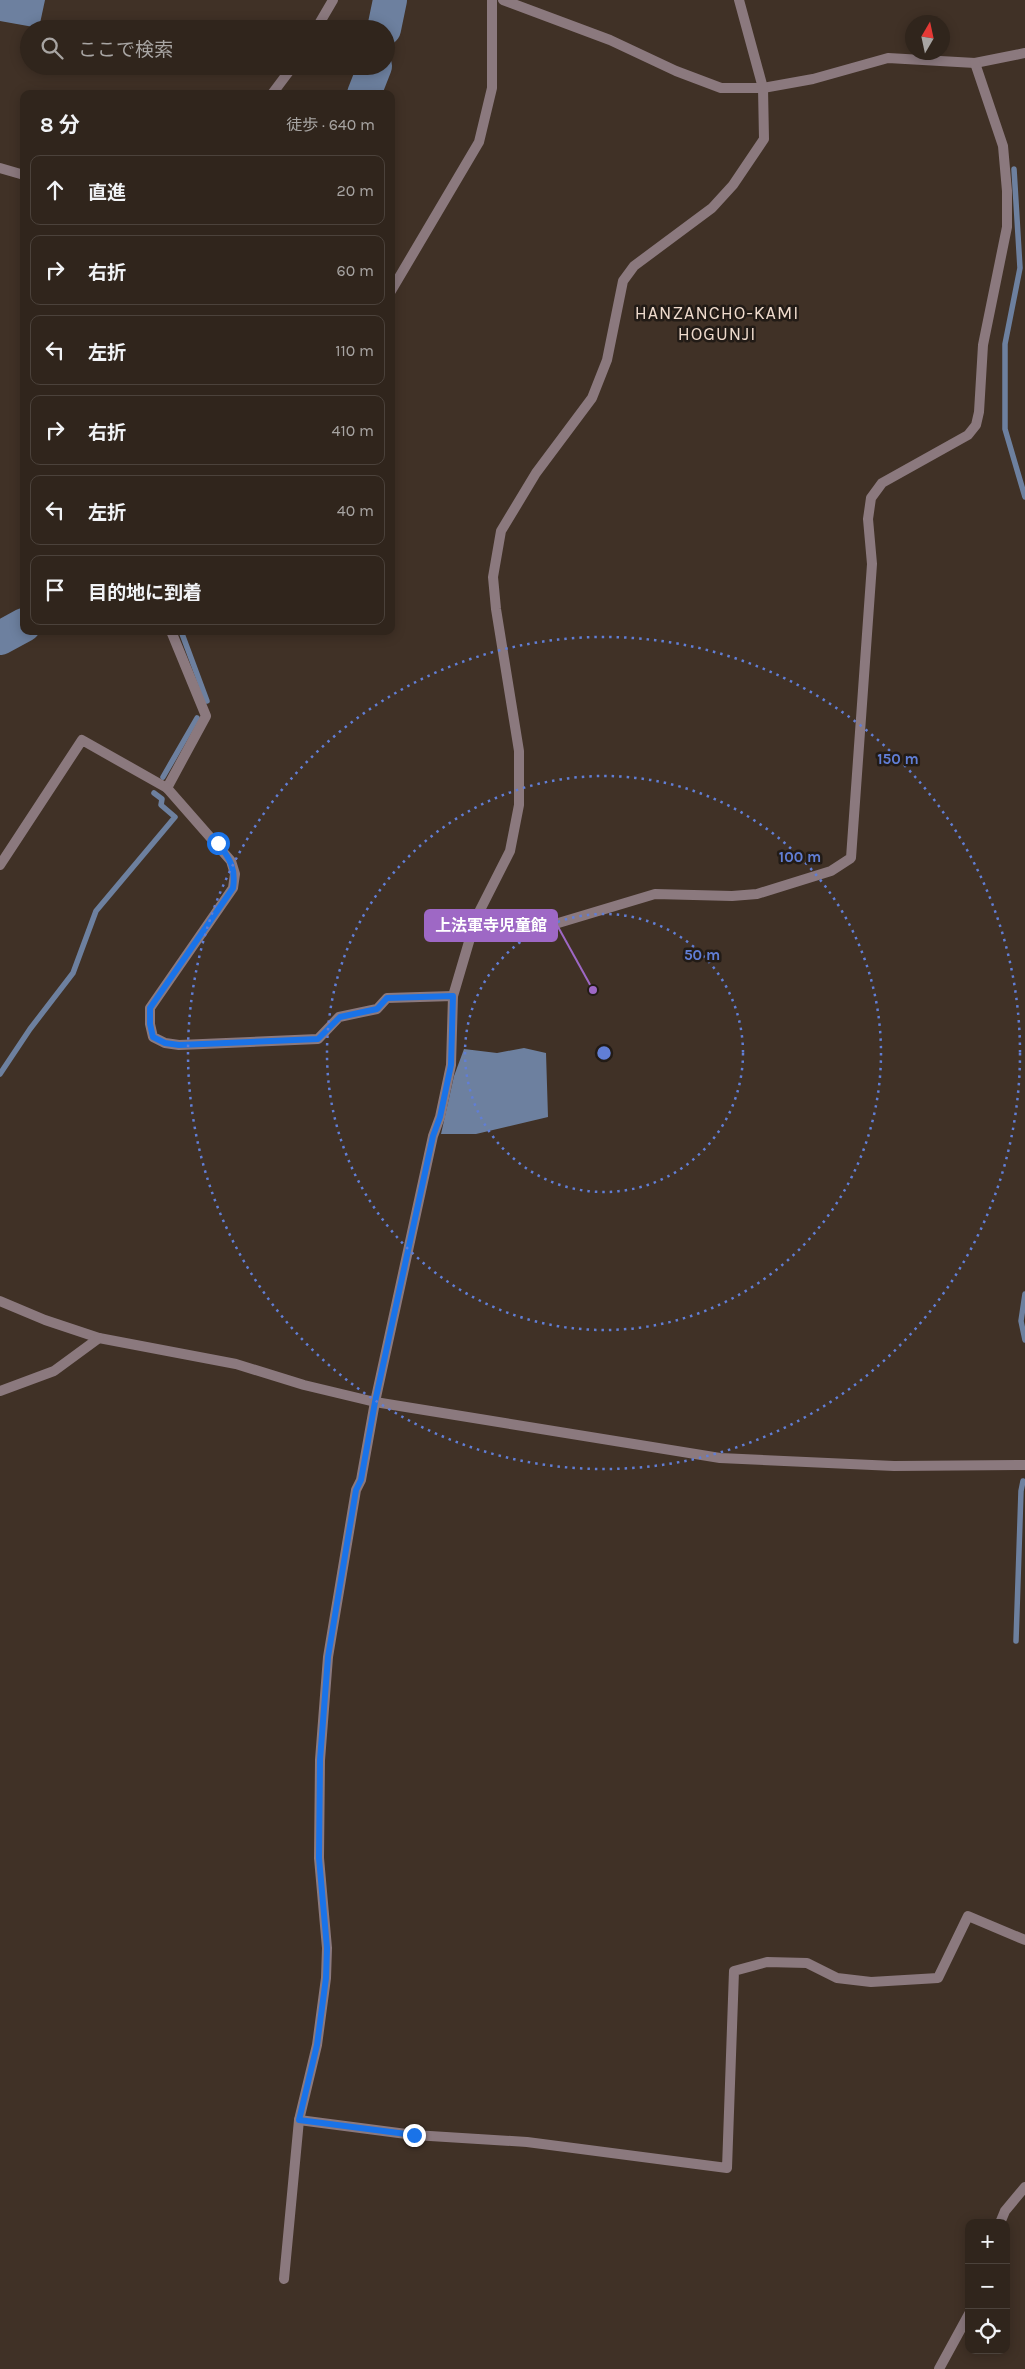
<!DOCTYPE html>
<html lang="ja">
<head>
<meta charset="utf-8">
<style>
	body { margin:0; font-family:Karla,"Noto Sans JP",sans-serif; background:#3c3129; color:#f1f3f6 }
	.controls { position:absolute; right:15px; bottom:15px; display:grid; overflow:hidden; border-radius:10px; box-shadow:0 2px 12px #0003 }
	.controls button { width:45px; height:45px; display:grid; place-items:center; padding:0; border:0; border-bottom:1px solid #4b423b; background:#30251c; color:#f1f3f6; font:25px sans-serif }
	.compass { position:absolute; left:905px; top:15px; width:45px; height:45px; border-radius:50%; background:#30251c; box-shadow:0 2px 12px #0003; rotate:9deg }
	.stop { position:absolute; width:15px; height:15px; margin:-11px; border:4px solid #1a73e8; border-radius:50%; background:#fff }
	.stop.end { background:#1a73e8; border-color:#fff; box-shadow:0 1px 5px #0008 }
	.list { margin:0; padding:0; list-style:none }
	h2 { display:flex; justify-content:space-between; align-items:center; height:65px; margin:0; padding:0 20px; font-size:21px }
	h2 small { font-size:16px; font-weight:400; color:#a8a5a3 }
	.list li { display:grid; grid-template-columns:32px 1fr auto; gap:15px; align-items:center; box-sizing:border-box; height:70px; margin:0 10px 10px; padding:0 10px; border:1px solid #4b423b; border-radius:10px }
	.list b { display:block; font-size:19px; white-space:nowrap }
	.list em { font-size:16px; font-style:normal; color:#a8a5a3 }
	.icon { flex:none; width:28px; height:28px; fill:none; stroke:currentColor; stroke-width:2; stroke-linecap:round; stroke-linejoin:round }
	.map { position:relative; flex:none; width:1025px; height:2369px; overflow:hidden }
	.search { position:absolute; background:#30251c; box-shadow:0 2px 12px #0003; left:20px; top:20px; width:375px; height:55px; display:flex; align-items:center; gap:12px; box-sizing:border-box; padding:0 18px; border-radius:28px; color:#a8a5a3; font-size:19px }
	.panel { position:absolute; background:#30251c; box-shadow:0 2px 12px #0003; left:20px; top:90px; width:375px; height:545px; border-radius:10px }
	.map>svg:first-child { display:block }
</style>
</head>
<body>
<div class="map">
<svg width="1025" height="2369" viewBox="0 0 1025 2369">
	<rect width="100%" height="100%" fill="#403126"/>
	<g fill="#6d809f">
		<polygon points="0,0 45,0 39,28 0,21"/>
		<polygon points="524,1048 546,1053 548,1117 476,1134 441,1134 454,1076 464,1049 497,1053"/>
	</g>
	<g fill="none" stroke-linecap="round" stroke-linejoin="round">
		<g stroke="#6d809f" stroke-width="5.5">
			<polyline points="1014,169 1020,268 1005,344 1005,429 1025,497"/>
			<polyline points="181,631 207,701"/>
			<polyline points="163,777 197,718"/>
			<polyline points="0,1074 30,1029 73,973 96,911 175,817 161,805 162,799 154,793"/>
			<polyline points="1025,1294 1021,1321 1025,1340"/>
			<polyline points="1016,1641 1021,1491 1023,1481"/>
		</g>
		<g stroke="#6d809f" stroke-width="34">
			<polyline points="384,29 390,0"/>
			<polyline points="364,94 375,66"/>
			<polyline points="0,638 24,625"/>
		</g>
		<g stroke="#8b797e" stroke-width="10">
			<polyline points="503,0 610,40 676,71 721,88 763,88 813,79 888,58 975,63 1025,53"/>
			<polyline points="316,29 333,0"/>
			<polyline points="272,94 293,66"/>
			<polyline points="0,168 24,175"/>
			<polyline points="391,291 479,142 492,88 492,0"/>
			<polyline points="167,788 206,716 171,631"/>
			<polyline points="0,865 82,740 167,788 231,861 235,874 233,888 150,1008 150,1024 153,1037 165,1043 179,1045 318,1039 339,1017 377,1009 387,998 453,996"/>
			<polyline points="476,918 555,924 655,894 732,896 757,894 831,871 851,858 872,564 868,519 871,498 882,483 968,435 976,425 979,412 983,345 1007,227 1007,191 1003,146 975,63"/>
			<polyline points="0,1301 45,1320 99,1338 236,1364 304,1385 375,1402 720,1458 894,1466 1025,1465"/>
			<polyline points="0,1391 54,1371 99,1338"/>
			<polyline points="299,2120 414,2135 527,2142 727,2168 734,1971 767,1962 807,1963 837,1978 871,1982 938,1978 968,1916 1025,1940"/>
			<polyline points="1000,2223 1005,2211 1025,2187"/>
			<polyline points="284,2279 299,2120 317,2045 326,1978 327,1948 319,1858 320,1760 328,1657 356,1490 361,1480 375,1402 433,1136 440,1117 451,1065 453,996 476,918 510,851 519,805 519,751 496,609 493,577 501,531 536,473 592,398 607,360 623,281 634,266 712,208 733,185 764,139 763,88 739,0"/>
			<polyline points="939,2369 969,2314"/>
		</g>
	</g>
	<g fill="none" stroke-linecap="round" stroke-linejoin="round">
		<path stroke="#1a73e8" stroke-width="6" d="M218 843C230 859 236 868 233 888L150 1008V1024L153 1037 165 1043 179 1045 318 1039 340 1017 377 1009 387 998 453 996 451 1065 440 1117 433 1136 375 1402 361 1480 356 1490 328 1657 320 1760 319 1858 327 1948 326 1978 317 2045 299 2120 414 2135"/>
	</g>
	<g fill="none" stroke="#617ed5" stroke-width="2.5" stroke-dasharray="2.5 5">
		<circle cx="604" cy="1053" r="139"/>
		<circle cx="604" cy="1053" r="277"/>
		<circle cx="604" cy="1053" r="416"/>
	</g>
	<g text-anchor="middle" dominant-baseline="central" stroke-width="5" stroke-linejoin="round" paint-order="stroke">
		<g font-size="18" letter-spacing="1" fill="#efdbcd" stroke="#221b16">
			<text x="717" y="313">HANZANCHO-KAMI<tspan x="717" dy="21">HOGUNJI</tspan></text>
		</g>
	</g>
	<circle cx="604" cy="1053" r="8" fill="#617ed5" stroke="#221b16" stroke-width="2.5"/>
	<g font-size="15" text-anchor="middle" font-weight="bold" fill="#617ed5" stroke="#221b16" stroke-width="5" stroke-linejoin="round" paint-order="stroke">
		<text x="898" y="764">150 m</text>
		<text x="800" y="862">100 m</text>
		<text x="702" y="960">50 m</text>
	</g>
	<path fill="none" stroke="#9e68c5" stroke-width="2" d="M593 990L557 925"/>
	<circle fill="#9e68c5" stroke="#221b16" stroke-width="2" cx="593" cy="990" r="5"/>
	<rect fill="#9e68c5" stroke="#9e68c5" stroke-width="2" x="425" y="910" width="132" height="31" rx="5"/>
	<g font-size="16" text-anchor="middle" font-weight="bold" fill="#fff">
		<text x="491" y="931">上法軍寺児童館</text>
	</g>
</svg>
<div class="controls">
<button>+</button>
<button>−</button>
<button><svg class="icon" aria-label="locate" viewBox="0 0 24 24"><circle cx="12" cy="12" r="6"/><path d="M12 2v4M12 18v4M2 12h4M18 12h4"/></svg></button>
</div>
<svg class="compass" viewBox="-18 -18 36 36"><path d="M0-13l5 13h-10z" fill="#e53935"/><path d="M0 13l5-13h-10z" fill="#a8a5a3"/></svg>
<div class="stop" style="left:218px;top:843px"></div>
<div class="stop end" style="left:414px;top:2135px"></div>
<div class="search"><svg class="icon" aria-label="search" viewBox="0 0 24 24"><circle cx="10" cy="10" r="6"/><path d="M15 15l6 6"/></svg>ここで検索</div>
<section class="panel">
<h2>8 分<small>徒歩 · 640 m</small></h2>
<ul class="list">
<li><svg class="icon" aria-label="ahead" viewBox="0 0 24 24"><path d="M12 20V5M6 11l6-6 6 6"/></svg><div><b>直進</b></div><em>20 m</em></li>
<li><svg class="icon" aria-label="right" viewBox="0 0 24 24"><path d="M7 20v-9h11M14 6l5 5-5 5"/></svg><div><b>右折</b></div><em>60 m</em></li>
<li><svg class="icon" aria-label="left" viewBox="0 0 24 24"><path d="M17 20v-9H6M10 6l-5 5 5 5"/></svg><div><b>左折</b></div><em>110 m</em></li>
<li><svg class="icon" aria-label="right" viewBox="0 0 24 24"><path d="M7 20v-9h11M14 6l5 5-5 5"/></svg><div><b>右折</b></div><em>410 m</em></li>
<li><svg class="icon" aria-label="left" viewBox="0 0 24 24"><path d="M17 20v-9H6M10 6l-5 5 5 5"/></svg><div><b>左折</b></div><em>40 m</em></li>
<li><svg class="icon" aria-label="arrive" viewBox="0 0 24 24"><path d="M6 21V4h12l-3 4 3 4H6"/></svg><div><b>目的地に到着</b></div></li>
</ul>
</section>
</div>
</body>
</html>
